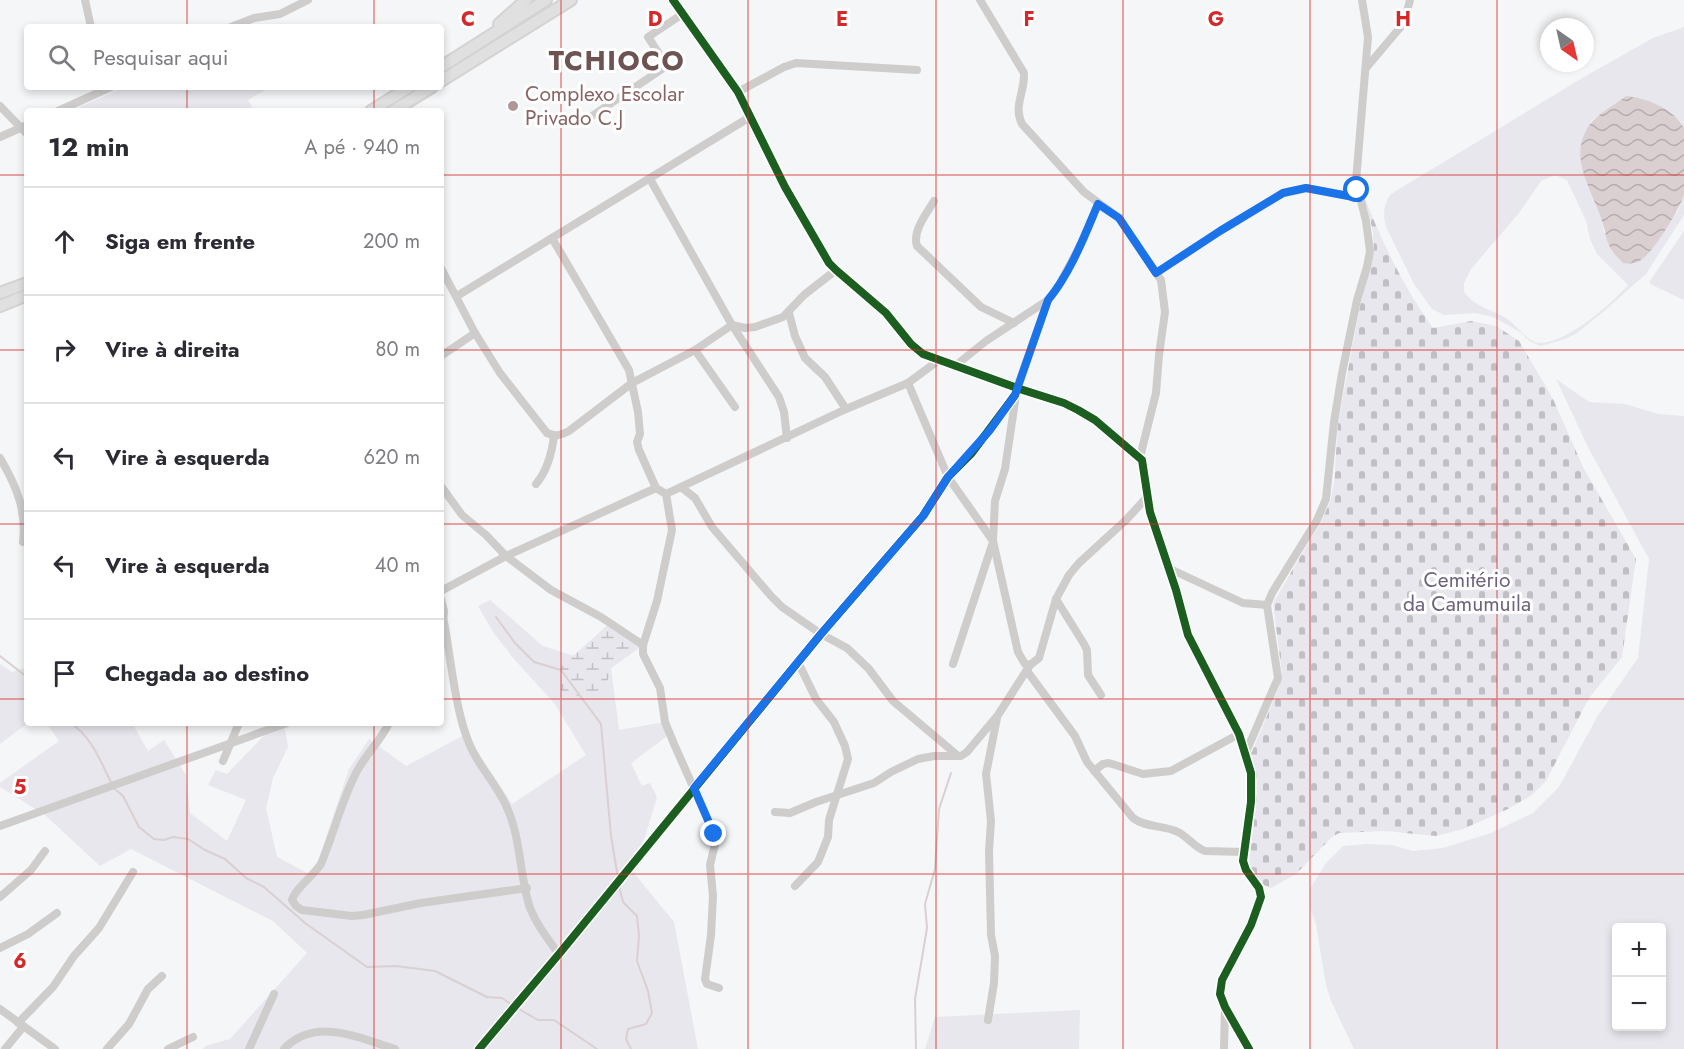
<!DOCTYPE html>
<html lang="pt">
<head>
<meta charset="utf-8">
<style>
	body { margin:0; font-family:Jost,sans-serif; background:#f7f7f7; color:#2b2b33 }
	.controls { position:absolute; right:18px; bottom:18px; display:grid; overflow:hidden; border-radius:6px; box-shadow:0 3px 9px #0003 }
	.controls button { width:54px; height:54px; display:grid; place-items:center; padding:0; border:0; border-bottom:2px solid #e1e1e2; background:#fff; color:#2b2b33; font:30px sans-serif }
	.compass { position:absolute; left:1540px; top:18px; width:54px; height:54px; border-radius:50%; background:#fff; box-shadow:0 3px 9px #0003; rotate:146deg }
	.stop { position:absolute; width:18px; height:18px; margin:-14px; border:4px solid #1a73e8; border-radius:50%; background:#fff }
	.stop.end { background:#1a73e8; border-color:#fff; box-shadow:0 2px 6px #0008 }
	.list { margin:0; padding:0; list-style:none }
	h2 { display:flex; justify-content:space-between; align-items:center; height:78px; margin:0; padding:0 24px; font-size:26px }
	h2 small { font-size:20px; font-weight:400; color:#7c7c81 }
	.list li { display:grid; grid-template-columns:39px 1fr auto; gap:18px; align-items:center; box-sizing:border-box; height:108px; padding:0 24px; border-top:2px solid #e1e1e2 }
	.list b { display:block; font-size:22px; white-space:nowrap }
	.list em { font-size:20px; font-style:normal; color:#7c7c81 }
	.icon { flex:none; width:33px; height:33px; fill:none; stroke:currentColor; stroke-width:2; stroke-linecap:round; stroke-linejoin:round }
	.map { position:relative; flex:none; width:1684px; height:1049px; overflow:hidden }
	.search { position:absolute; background:#fff; box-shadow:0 3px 9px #0003; left:24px; top:24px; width:420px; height:66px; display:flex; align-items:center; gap:15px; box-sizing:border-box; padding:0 21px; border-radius:6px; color:#7c7c81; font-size:22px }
	.panel { position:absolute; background:#fff; box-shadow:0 3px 9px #0003; left:24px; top:108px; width:420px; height:618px; border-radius:6px }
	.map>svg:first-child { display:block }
</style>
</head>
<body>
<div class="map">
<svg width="1684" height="1049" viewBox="0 0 1684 1049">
	<defs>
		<pattern id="wetland-marsh" width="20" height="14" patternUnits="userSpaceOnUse" patternTransform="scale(1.5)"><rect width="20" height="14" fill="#e7e7ed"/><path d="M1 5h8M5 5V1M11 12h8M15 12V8" fill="none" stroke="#c1bfc4"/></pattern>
		<pattern id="cemetery-stones" width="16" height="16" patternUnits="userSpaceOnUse" patternTransform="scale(1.5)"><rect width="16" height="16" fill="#e7e7ed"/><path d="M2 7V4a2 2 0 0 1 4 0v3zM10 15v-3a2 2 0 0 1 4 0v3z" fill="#c1bfc4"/></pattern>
		<pattern id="water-waves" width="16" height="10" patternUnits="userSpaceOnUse" patternTransform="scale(1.5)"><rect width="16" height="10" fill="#dacfd1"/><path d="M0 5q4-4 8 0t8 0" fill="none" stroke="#b7acad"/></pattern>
	</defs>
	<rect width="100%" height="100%" fill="#f5f6f7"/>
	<g fill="#e7e7ed" fill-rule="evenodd">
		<path d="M1684 27V128L1680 121 1626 96 1591 121 1585 179 1602 220 1604 233 1671 219 1678 211 1684 194V215L1646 274 1603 312 1577 333 1565 339 1541 346 1531 342 1520 332 1493 317 1475 313 1444 315 1432 309 1414 284 1386 227C1383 215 1383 204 1391 194L1584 77 1653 38ZM1555 175 1567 180 1586 221 1590 239 1597 254 1628 285C1613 303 1559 350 1535 342 1524 338 1516 324 1506 318 1491 309 1475 307 1464 292V283L1471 269 1519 213 1541 181Z"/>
		<polygon points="124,87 270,87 248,100 254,111 71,111"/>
		<polygon points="1684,231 1684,300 1650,284 1650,281"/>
		<path d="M1556 379 1589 402 1625 404 1658 414 1684 416V1049H1354L1331 1001 1326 985 1316 925 1310 907 1311 887 1326 863 1343 846 1367 844 1392 845 1413 851 1443 848 1491 833 1533 813 1559 787 1597 717 1638 658 1649 559 1588 447ZM1616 928H1662V1026H1616Z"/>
		<polygon points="490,600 543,646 574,656 610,623 643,645 611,668 619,730 665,722 670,734 631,763 642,786 650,783 657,797 634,873 674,922 698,1049 203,1049 205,1046 230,1039 307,953 273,921 131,849 100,866 45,815 0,787 0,783 59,741 46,723 132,723 148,751 164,740 186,775 190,813 227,841 246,800 208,785 216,770 227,774 276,723 284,723 288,747 273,778 266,808 277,857 313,876 349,769 369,739 406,766 466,734 512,804 586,755 554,703 514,659 493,632 478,606"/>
		<polygon points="0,664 12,672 27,667 28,723 0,744"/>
		<polygon points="1080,1010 1079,1049 925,1049 935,1017"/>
	</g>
	<path fill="url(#wetland-marsh)" d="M610 623 643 645 611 668 606 687C584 696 566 705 553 678L565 663Z"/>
	<path fill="url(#cemetery-stones)" d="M1363 193C1381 241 1403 286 1433 328L1471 321 1496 326 1519 341 1553 399 1583 467 1636 559 1622 657 1589 698 1546 781 1532 795 1508 809 1463 829 1436 836 1385 831 1339 833 1332 837 1296 874 1271 888 1264 885 1253 873 1249 863 1256 805V778L1251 754 1279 687 1282 674 1273 603 1322 520 1330 502 1334 483 1338 423 1361 301 1374 251 1373 231Z"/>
	<path fill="url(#water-waves)" d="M1626 96C1647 98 1674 109 1684 128 1684 147 1684 176 1684 194 1682 206 1652 254 1641 260 1635 264 1630 264 1623 263 1603 243 1609 240 1601 218 1592 191 1571 161 1585 133 1592 116 1612 107 1626 96Z"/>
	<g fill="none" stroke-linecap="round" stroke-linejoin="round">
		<g stroke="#dacfd1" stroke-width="2">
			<polyline points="496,617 515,643 534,662 561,670 601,724 611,836 618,878"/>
			<polyline points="0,656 27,677"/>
			<path d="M70 723C92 736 101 763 112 784"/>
			<polyline points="115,789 123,796 139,827 154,839 164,840 173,837 188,839 205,850 225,859 246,878 264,887 305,923 367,967 396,966 435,971 487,997 502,998 512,1005"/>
			<polyline points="619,886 623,902 637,916 639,936 637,961 648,991 652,1013 646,1024 628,1029 626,1039 631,1049"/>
			<polyline points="517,1008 538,1020 554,1020 597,1049"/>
			<polyline points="916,1049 915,999 927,928 925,904 935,869 939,809 951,773"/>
		</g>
		<defs>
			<g id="major">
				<polyline points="499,24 526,0"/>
				<polyline points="441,67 546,0"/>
				<polyline points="441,81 571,0"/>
				<polyline points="371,111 409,87"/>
				<polyline points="393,111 432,87"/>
				<polyline points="0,293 27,283"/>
				<polyline points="0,306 27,295"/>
			</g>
		</defs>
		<use href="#major" stroke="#d4d2d2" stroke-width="14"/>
		<g stroke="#cfcccc" stroke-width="8">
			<polyline points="85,0 91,27"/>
			<polyline points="673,0 738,92 785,187 829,263 836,270 886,313 911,344 923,354 1017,388 1064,403 1078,410 1095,420 1142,460 1150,512 1176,590 1188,635 1239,734 1251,773 1251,802 1243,861 1246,870 1259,888 1261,897 1251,925 1222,980 1220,994 1225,1007 1249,1049"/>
			<path d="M980 0 1024 73C1025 92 1013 106 1022 124L1084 192 1119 218 1161 280 1165 312 1159 355 1156 393 1140 457"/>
			<polyline points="231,27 254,18 280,14 308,0"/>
			<polyline points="1366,68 1404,23 1410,0"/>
			<polyline points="738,92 784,67 796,63 917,70"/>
			<polyline points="0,106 27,134"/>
			<polyline points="58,111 111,87"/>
			<polyline points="592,116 665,67 665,63 648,37 684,13"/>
			<polyline points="0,137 27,125"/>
			<polyline points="650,179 732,325 779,397 784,412 787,438"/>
			<path d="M934 201C927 213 912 231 917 246L981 307 1014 323"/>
			<polyline points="552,238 629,370 638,412 640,434 637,442 639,450 656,488 666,494 672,530 657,601 643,645 643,654 660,688 665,722 674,744 714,834 715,844 710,865 713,896 711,935 705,979 707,984 719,988"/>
			<path d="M441 268 475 333 500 373 547 433C556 437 561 435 569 431L632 383 695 350 732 325 745 328 755 327 783 317 804 295 836 270"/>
			<polyline points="1156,273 1220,231 1283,193 1306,188 1359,198"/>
			<polyline points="457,296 750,117"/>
			<polyline points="789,313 795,336 805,358 825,377 846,409"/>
			<polyline points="695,350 735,407"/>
			<polyline points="441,356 475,333"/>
			<polyline points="955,366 986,341 1048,300 1058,287 1083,240 1098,204"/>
			<polyline points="908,383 948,477 993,541"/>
			<path d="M0 458C16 485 27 511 23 542"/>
			<path d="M536 484C547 471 552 452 554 436"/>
			<polyline points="441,486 462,515 486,535 506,556 551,590 601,617 643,645"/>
			<polyline points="681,487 695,498 712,527 771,596 782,607 821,634 847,648 869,669 893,701 957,755"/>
			<polyline points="666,494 846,409 908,383 939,360"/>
			<polyline points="1168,568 1243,603 1267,605"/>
			<polyline points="441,591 506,556 656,488"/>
			<polyline points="441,599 444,611 443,625"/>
			<polyline points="1056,599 1084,644 1087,650 1088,675 1101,695"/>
			<path d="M444 622C451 658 455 710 469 743 478 767 499 786 508 810 521 840 520 879 530 908 537 925 548 940 559 954"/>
			<polyline points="953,664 993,542"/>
			<polyline points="1030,665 1025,664 1018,652 993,541 995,501 1005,469 1017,388 1048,300"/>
			<path d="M1027 671 1075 736 1087 762 1133 818C1146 828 1164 825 1178 832 1188 837 1195 848 1205 851L1244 852"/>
			<path d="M389 723C380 742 364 756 355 775 341 803 333 835 321 864 313 876 295 889 292 900L296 906 302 910 352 916 363 915 421 903 527 888"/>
			<polyline points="1246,752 1278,678 1267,605 1272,593 1317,520 1326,499 1334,422 1342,373 1357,300 1367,267 1370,251 1366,221 1356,181 1368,37 1362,0"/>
			<polyline points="223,761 239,723"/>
			<polyline points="1094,771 1103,764 1109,763 1143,774 1171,771 1239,734"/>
			<polyline points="775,812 790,813 816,802 874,783 891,772 918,759 934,756 961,756 967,752 998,715 1030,665 1039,658 1056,599 1069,575 1079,563 1126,520 1148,496"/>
			<polyline points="0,826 287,723"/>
			<polyline points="795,886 818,862 828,837 829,820 848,759 845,746 834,722 816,699 798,662"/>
			<polyline points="0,897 31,870 45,851"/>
			<polyline points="0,948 28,934 57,913"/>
			<polyline points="0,1009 55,1049"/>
			<polyline points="988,1020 994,983 995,956 991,935 989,851 991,821 986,774 997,718"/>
			<polyline points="18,1023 53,987 74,956 99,928 133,872"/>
			<polyline points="5,1049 23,1027"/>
			<polyline points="107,1049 129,1024 148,989 162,976"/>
			<polyline points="168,1049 193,1037"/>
			<polyline points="249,1049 274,994"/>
			<path d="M284 1049C315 1016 359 1038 395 1049"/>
			<polyline points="479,1049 559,954 821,634 923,516 948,477 971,454 1015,395"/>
			<polyline points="1224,1049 1225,1008"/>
		</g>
		<use href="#major" stroke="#e1e0e0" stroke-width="10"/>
		<defs>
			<g id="cycleway">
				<polyline points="673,0 738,92 785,187 829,263 836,270 886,313 911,344 923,354 1017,388 1064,403 1078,410 1095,420 1142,460 1150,512 1176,590 1188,635 1239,734 1251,773 1251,802 1243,861 1246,870 1259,888 1261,897 1251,925 1222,980 1220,994 1225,1007 1249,1049"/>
				<polyline points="479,1049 559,954 821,634 923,516 948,477 971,454 1015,395"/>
			</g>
		</defs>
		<use href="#cycleway" stroke="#fff" stroke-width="11"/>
		<use href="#cycleway" stroke="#1b5e20" stroke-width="8"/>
	</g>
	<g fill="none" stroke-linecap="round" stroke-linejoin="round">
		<path stroke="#1a73e8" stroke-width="8" d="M714 834 694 788 821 634 923 516 948 477 990 430 1015 395 1048 300C1071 272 1084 237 1098 204L1119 218 1156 273 1220 231 1283 193 1306 188 1359 198 1357 190"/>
	</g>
	<path fill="none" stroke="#d62828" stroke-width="1.5" stroke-opacity="0.55" d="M187 0V27M374 0V27M561 0V1049M748 0V1049M936 0V1049M1123 0V1049M1310 0V1049M1497 0V1049M187 87V111M374 87V111M0 175H27M441 175H1684M0 350H27M441 350H1684M0 524H27M441 524H1684M0 699H27M441 699H1684M187 723V1049M374 723V1049M0 874H1684"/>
	<circle fill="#af9797" stroke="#fff" stroke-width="2" cx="513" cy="106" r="6"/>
	<g text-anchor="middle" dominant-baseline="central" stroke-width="6" stroke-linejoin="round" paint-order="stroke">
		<g font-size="21" fill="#896464" stroke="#fff" text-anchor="start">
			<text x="525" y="94">Complexo Escolar<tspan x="525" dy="24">Privado C.J</tspan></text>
		</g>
		<g font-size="21" fill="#6e637f" stroke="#fff">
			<text x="1467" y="580">Cemitério<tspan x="1467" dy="24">da Camumuila</tspan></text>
		</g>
		<g font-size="27" font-weight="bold" letter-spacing="1.5" fill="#6d5352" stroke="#fff">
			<text x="617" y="60">TCHIOCO</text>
		</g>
	</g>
	<g font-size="20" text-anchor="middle" font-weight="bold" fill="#d62828" stroke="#fff" stroke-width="6" stroke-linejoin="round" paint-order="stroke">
		<text x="468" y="26">C</text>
		<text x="655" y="26">D</text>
		<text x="842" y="26">E</text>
		<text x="1029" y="26">F</text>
		<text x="1216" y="26">G</text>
		<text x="1403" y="26">H</text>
		<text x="20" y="794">5</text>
		<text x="20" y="968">6</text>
	</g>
</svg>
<div class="controls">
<button>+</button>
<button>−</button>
</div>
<svg class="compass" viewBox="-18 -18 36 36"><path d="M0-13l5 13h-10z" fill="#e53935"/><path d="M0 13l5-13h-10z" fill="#7c7c81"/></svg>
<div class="stop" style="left:1357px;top:190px"></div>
<div class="stop end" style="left:714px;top:834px"></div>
<div class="search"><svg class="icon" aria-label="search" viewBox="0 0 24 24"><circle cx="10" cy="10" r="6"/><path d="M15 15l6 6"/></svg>Pesquisar aqui</div>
<section class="panel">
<h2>12 min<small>A pé · 940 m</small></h2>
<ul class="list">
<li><svg class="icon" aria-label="ahead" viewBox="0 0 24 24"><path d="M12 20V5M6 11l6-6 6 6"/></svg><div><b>Siga em frente</b></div><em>200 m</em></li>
<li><svg class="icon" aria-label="right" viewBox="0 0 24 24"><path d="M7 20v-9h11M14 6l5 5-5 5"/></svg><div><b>Vire à direita</b></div><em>80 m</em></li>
<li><svg class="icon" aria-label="left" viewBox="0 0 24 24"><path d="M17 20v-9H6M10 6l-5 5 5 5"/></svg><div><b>Vire à esquerda</b></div><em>620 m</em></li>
<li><svg class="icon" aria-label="left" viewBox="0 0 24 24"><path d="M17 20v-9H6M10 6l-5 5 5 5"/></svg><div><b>Vire à esquerda</b></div><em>40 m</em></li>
<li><svg class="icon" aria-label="arrive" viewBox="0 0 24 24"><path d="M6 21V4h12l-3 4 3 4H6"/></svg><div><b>Chegada ao destino</b></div></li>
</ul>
</section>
</div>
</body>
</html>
